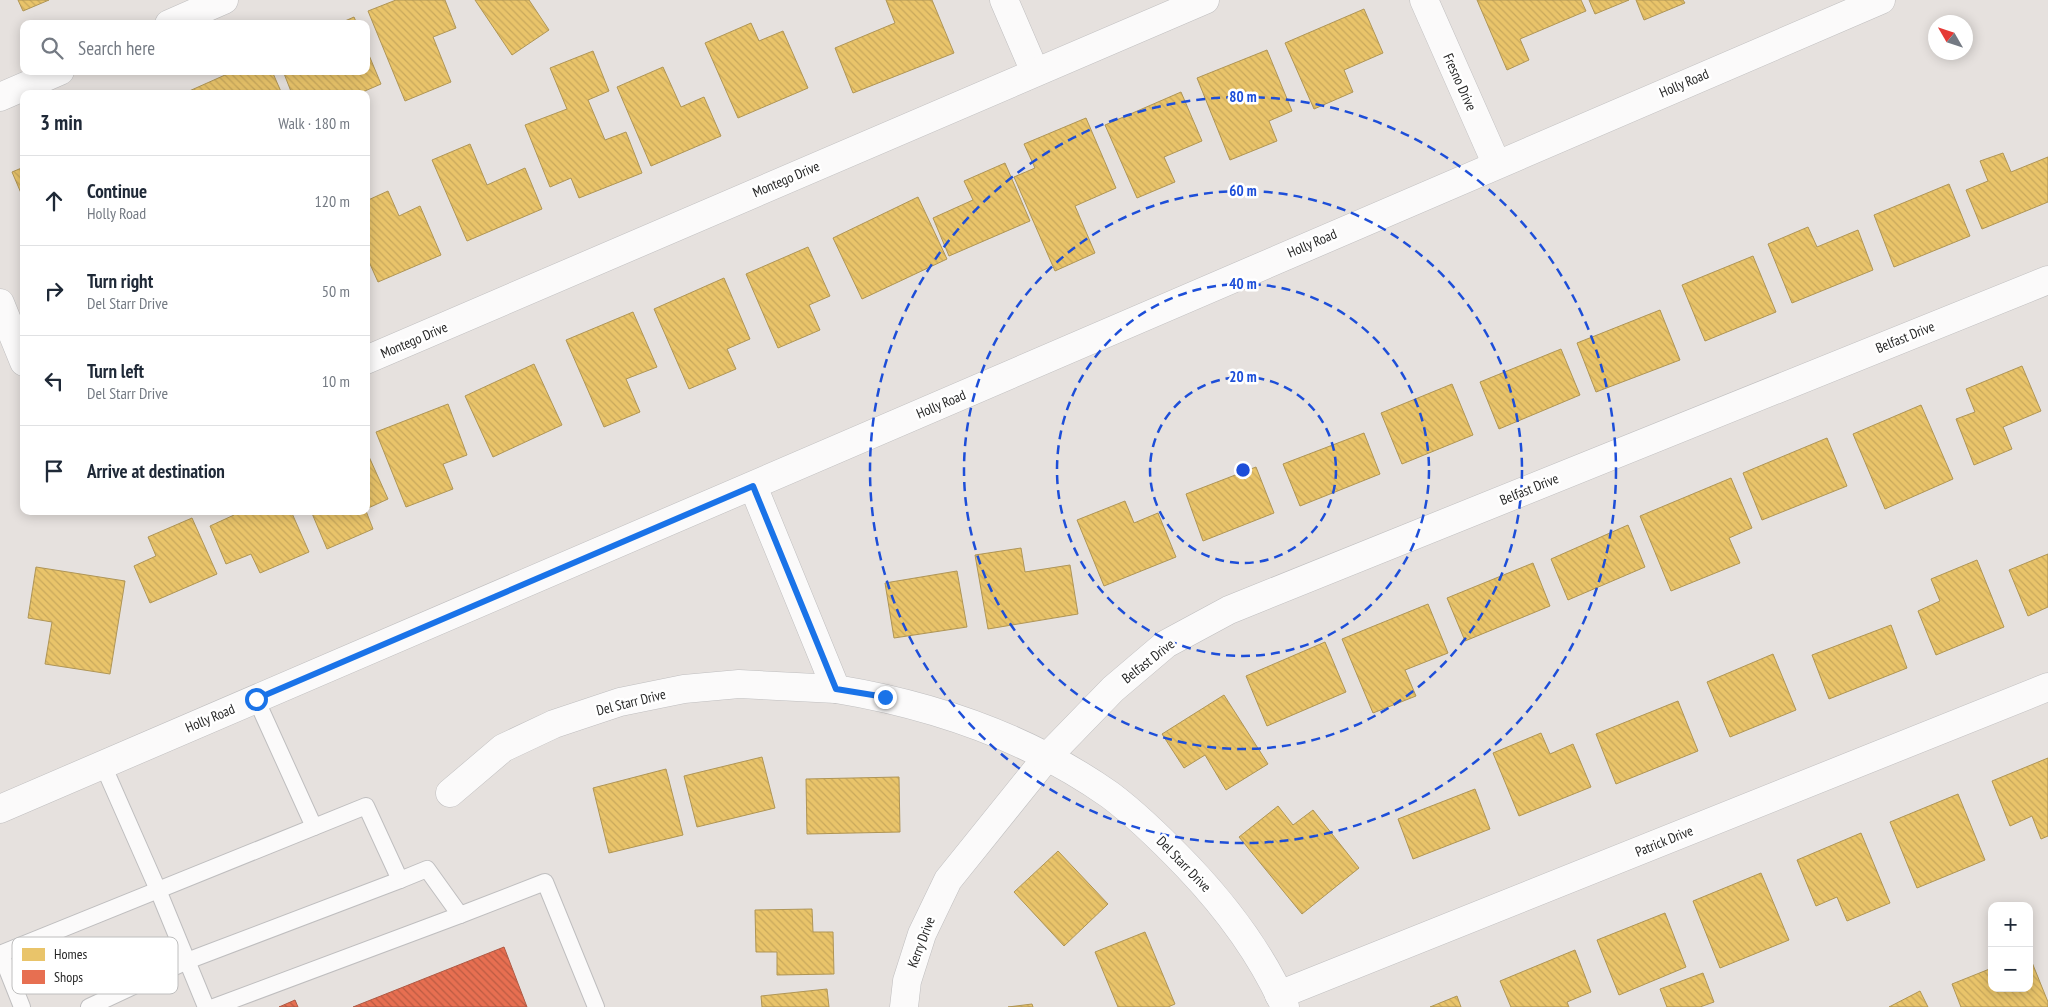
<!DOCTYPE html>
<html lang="en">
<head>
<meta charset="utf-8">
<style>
	body { margin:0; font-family:"PT Sans Narrow",sans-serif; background:#f6f6f7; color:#1f2937 }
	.controls { position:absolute; right:15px; bottom:15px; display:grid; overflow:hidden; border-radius:10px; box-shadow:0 2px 12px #0003 }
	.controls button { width:45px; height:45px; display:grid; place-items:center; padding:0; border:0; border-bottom:1px solid #e0e1e3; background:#fff; color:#1f2937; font:25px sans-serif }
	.compass { position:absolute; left:1928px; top:15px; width:45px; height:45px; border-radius:50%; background:#fff; box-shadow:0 2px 12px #0003; rotate:309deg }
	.stop { position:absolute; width:15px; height:15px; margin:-11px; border:4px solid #1a73e8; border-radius:50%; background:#fff }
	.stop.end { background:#1a73e8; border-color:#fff; box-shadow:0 1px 5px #0008 }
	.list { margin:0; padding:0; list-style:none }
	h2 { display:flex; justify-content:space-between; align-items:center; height:65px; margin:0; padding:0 20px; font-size:21px }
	h2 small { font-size:16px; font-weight:400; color:#747a83 }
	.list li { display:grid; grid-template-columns:32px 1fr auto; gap:15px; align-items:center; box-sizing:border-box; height:90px; padding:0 20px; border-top:1px solid #e0e1e3 }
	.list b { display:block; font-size:19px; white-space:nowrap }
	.list p { margin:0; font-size:16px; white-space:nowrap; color:#747a83 }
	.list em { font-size:16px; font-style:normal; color:#747a83 }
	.icon { flex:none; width:28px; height:28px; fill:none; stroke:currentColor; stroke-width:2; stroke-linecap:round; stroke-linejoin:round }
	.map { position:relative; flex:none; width:2048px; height:1007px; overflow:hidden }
	.search { position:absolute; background:#fff; box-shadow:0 2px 12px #0003; left:20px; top:20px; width:350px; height:55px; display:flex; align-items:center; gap:12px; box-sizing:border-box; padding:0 18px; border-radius:10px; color:#747a83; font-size:19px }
	.panel { position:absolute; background:#fff; box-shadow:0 2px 12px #0003; left:20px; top:90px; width:350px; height:425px; border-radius:10px }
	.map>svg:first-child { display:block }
</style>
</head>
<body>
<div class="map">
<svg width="2048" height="1007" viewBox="0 0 2048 1007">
	<defs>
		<pattern id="homes-back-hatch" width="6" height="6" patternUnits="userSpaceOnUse" patternTransform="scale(1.25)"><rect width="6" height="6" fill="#e9c46a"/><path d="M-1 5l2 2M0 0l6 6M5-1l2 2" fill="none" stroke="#c8a85c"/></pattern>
		<pattern id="shops-back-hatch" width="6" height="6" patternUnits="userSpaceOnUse" patternTransform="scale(1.25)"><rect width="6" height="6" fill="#e76f51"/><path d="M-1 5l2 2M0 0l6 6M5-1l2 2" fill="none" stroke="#bb5b43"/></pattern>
	</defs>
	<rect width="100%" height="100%" fill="#e6e1de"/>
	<g fill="url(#homes-back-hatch)" stroke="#af9556">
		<polygon points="18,0 49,0 23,11"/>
		<polygon points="396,0 445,0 456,28 433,37 451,82 405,101 368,11"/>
		<polygon points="475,0 529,0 549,30 512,55"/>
		<polygon points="886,0 932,0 954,53 853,93 835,48 895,23"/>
		<polygon points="1477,0 1581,0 1586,11 1520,39 1529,60 1507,70"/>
		<polygon points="1589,0 1629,0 1595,14"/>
		<polygon points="1636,0 1683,0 1685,3 1644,20"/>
		<polygon points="1364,9 1383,53 1344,70 1353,92 1314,109 1285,43"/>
		<polygon points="354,17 357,24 338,24"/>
		<polygon points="751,23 759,41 783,31 808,88 738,118 705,43"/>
		<polygon points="366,48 381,84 358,94 292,94 283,71 366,71"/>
		<polygon points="1267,50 1292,111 1269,121 1277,141 1230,160 1197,78"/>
		<polygon points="593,51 609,91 588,100 605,140 626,132 642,173 579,198 571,178 550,187 525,125 567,109 550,68"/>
		<polygon points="663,67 681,107 704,97 721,136 651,166 617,87"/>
		<polygon points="234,71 272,71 282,94 188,94 187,92"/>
		<polygon points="1181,92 1202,141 1164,157 1175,182 1137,198 1105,125"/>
		<polygon points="1086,118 1116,188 1075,206 1095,253 1055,271 1014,177 1035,168 1024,144"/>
		<polygon points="470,144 487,185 525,168 542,209 467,241 432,160"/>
		<polygon points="2003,153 2011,172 2048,157 2048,202 1982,229 1966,190 1988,181 1980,161"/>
		<polygon points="1005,163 1030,221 949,256 933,218 973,200 964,181"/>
		<polygon points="24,167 24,200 12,172"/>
		<polygon points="1949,184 1970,236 1894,267 1874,215"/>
		<polygon points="388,191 399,216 420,206 441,255 378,282 366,255 366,201"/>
		<polygon points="918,197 947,259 862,299 833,238"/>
		<polygon points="1808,227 1817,247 1858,230 1873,270 1792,303 1768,244"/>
		<polygon points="808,247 830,296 809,305 820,330 778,348 746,274"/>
		<polygon points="1753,256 1776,312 1705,341 1682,285"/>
		<polygon points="724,278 750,339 727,349 736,369 689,389 654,309"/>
		<polygon points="1660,310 1680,360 1596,392 1577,343"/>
		<polygon points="633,312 657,367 626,379 640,412 604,427 566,340"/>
		<polygon points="1561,349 1580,395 1499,429 1480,382"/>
		<polygon points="534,364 562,425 493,457 465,396"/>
		<polygon points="2022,366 2041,411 2003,427 2012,449 1974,465 1956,419 1975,412 1966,389"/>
		<polygon points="1452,384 1473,435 1402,464 1381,413"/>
		<polygon points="448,404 467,455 443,464 453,489 406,507 376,432"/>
		<polygon points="1921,405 1953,479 1885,509 1853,434"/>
		<polygon points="1364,433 1380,474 1300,506 1283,464"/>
		<polygon points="1827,438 1847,486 1762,520 1743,473"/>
		<polygon points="366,450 388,499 366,509"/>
		<polygon points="1256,467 1274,513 1203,541 1186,494"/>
		<polygon points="1731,478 1752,528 1729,538 1740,563 1671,591 1640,516"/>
		<polygon points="1125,501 1134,523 1158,513 1176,557 1104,586 1077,520"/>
		<polygon points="232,511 291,511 309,552 260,573 251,554 226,564 210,526 234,515"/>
		<polygon points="311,511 366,511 373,529 327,549"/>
		<polygon points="192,518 217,574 150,603 134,566 156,556 148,537"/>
		<polygon points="1628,525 1645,567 1568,600 1551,559"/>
		<polygon points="1021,548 1025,572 1070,565 1078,614 988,629 975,555"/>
		<polygon points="2048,554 2048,607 2028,616 2009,570"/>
		<polygon points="1977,560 2004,627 1936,655 1918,611 1940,601 1931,579"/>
		<polygon points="1533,563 1550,606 1465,641 1447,598"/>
		<polygon points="36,567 125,581 110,674 45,664 52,622 28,618"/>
		<polygon points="957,571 967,627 894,638 885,583"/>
		<polygon points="1428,604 1448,653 1405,670 1416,696 1373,713 1342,639"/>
		<polygon points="1891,625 1907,668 1829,699 1812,655"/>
		<polygon points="1325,642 1346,692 1267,726 1246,676"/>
		<polygon points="1773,654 1796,710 1730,737 1707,682"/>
		<polygon points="1224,695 1268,764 1226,790 1205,755 1184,768 1162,734"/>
		<polygon points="1678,701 1698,751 1616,784 1596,734"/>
		<polygon points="1541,733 1550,754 1573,744 1591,787 1519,816 1493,753"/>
		<polygon points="762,757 775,808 697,827 684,776"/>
		<polygon points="2048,758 2048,836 2041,839 2032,816 2010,826 1992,781"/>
		<polygon points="666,769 683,835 609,853 593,788"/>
		<polygon points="899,777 900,832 807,834 806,779"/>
		<polygon points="1475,789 1490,829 1413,859 1398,819"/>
		<polygon points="1958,794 1985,860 1917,888 1890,822"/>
		<polygon points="1278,806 1293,825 1313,810 1359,868 1302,914 1239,837"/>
		<polygon points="1861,833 1890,903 1847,921 1837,897 1816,906 1797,860"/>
		<polygon points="1058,851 1108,904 1064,946 1014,892"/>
		<polygon points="1761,873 1789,940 1720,968 1693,901"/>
		<polygon points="812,909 813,932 833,932 834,974 777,975 777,952 756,952 755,910"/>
		<polygon points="1665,913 1686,967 1619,995 1597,940"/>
		<polygon points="1145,932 1175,1004 1168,1007 1118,1007 1095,952"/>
		<polygon points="1575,950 1591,992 1567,1002 1569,1007 1511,1007 1500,981"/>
		<polygon points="2029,955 2048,1002 2048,1007 1961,1007 1952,984 1992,968 1992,988 2029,988"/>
		<polygon points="1703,973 1714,1002 1700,1007 1667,1007 1660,989"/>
		<polygon points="827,989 829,1007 762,1007 761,996"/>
		<polygon points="1920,991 1928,1007 1889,1007"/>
		<polygon points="1457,996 1461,1007 1430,1007"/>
		<polygon points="1032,1004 1033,1007 1008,1007"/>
	</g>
	<g fill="url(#shops-back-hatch)" stroke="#ad5944">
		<polygon points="504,947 527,1007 353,1007"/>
		<polygon points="295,1000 298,1007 279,1007"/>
	</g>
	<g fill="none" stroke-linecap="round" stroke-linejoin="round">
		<defs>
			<g id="lane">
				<polyline points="256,699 314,827"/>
				<polyline points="103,765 158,890 206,1007"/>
				<polyline points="460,915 545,882 596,1007"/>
				<polyline points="0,954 366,806 400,880 427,869 460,915 214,1007"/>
				<polyline points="1,954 22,1007"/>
				<polyline points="89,1007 187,961 400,880"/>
			</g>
			<g id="street">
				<polyline points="1004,0 1035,72"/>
				<polyline points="1424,0 1496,163"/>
				<polyline points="169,24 224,0"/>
				<polyline points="0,97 60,71"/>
				<polyline points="0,303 24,362"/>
				<polyline points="366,360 1205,0"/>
				<polyline points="450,793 503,748 554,724 620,702 684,689 739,684 836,689"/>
				<polyline points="1279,995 2048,687"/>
				<polyline points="904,1007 907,981 922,934 948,880 1047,757 1113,689 1166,644 1229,610 2048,280"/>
			</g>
			<g id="secondary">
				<path d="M753 486 836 689C933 705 1029 738 1110 795 1138 816 1164 842 1188 867 1227 908 1262 955 1285 1007"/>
				<path d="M0 809C628 541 1253 266 1881 0"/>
			</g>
		</defs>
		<use href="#lane" stroke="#bfbebf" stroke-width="18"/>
		<use href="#street" stroke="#bfbebf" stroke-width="29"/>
		<use href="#secondary" stroke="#bfbebf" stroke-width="29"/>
		<use href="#lane" stroke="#fbfafa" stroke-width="16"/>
		<use href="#street" stroke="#fbfafa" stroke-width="28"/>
		<use href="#secondary" stroke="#fbfafa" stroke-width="28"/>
	</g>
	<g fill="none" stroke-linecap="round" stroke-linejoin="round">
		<polyline stroke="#1a73e8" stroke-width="6" points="256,699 753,486 836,689 885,697"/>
	</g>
	<g fill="none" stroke="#1d4ed8" stroke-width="2.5" stroke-dasharray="9 6">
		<circle cx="1243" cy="470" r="93"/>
		<circle cx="1243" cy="470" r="186"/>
		<circle cx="1243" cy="470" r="279"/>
		<circle cx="1243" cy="470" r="373"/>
	</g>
	<g text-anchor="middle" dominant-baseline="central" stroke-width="5" stroke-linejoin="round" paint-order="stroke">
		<g font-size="14" fill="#272727" stroke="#fff">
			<text transform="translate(1460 82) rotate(66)">Fresno Drive</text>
			<text transform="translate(1684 83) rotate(-23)">Holly Road</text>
			<text transform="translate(786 179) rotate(-23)">Montego Drive</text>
			<text transform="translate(1312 243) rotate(-23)">Holly Road</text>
			<text transform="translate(1905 337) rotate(-22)">Belfast Drive</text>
			<text transform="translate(414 340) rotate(-23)">Montego Drive</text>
			<text transform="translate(941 404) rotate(-23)">Holly Road</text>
			<text transform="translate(1529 489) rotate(-22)">Belfast Drive</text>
			<text transform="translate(1148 661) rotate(-38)">Belfast Drive</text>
			<text transform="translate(631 702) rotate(-14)">Del Starr Drive</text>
			<text transform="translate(210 718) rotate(-23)">Holly Road</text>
			<text transform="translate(1664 841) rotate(-22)">Patrick Drive</text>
			<text transform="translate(1184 864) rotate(46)">Del Starr Drive</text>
			<text transform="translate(921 942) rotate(-69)">Kerry Drive</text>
		</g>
	</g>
	<rect x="12" y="937" width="166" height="57" rx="8" fill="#fff" stroke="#bebebe" stroke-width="1"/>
	<rect x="22" y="948" width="23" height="13" fill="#e9c46a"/>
	<rect x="22" y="970" width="23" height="14" fill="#e76f51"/>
	<g font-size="14" fill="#272727">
		<text x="54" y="959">Homes</text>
		<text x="54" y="982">Shops</text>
	</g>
	<circle cx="1243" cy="470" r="8" fill="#1d4ed8" stroke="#fff" stroke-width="2.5"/>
	<g font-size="15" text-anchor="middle" font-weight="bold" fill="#1d4ed8" stroke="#fff" stroke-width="5" stroke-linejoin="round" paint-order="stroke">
		<text x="1243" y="102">80 m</text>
		<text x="1243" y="196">60 m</text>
		<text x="1243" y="289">40 m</text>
		<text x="1243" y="382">20 m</text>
	</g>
</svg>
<div class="controls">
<button>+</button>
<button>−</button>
</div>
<svg class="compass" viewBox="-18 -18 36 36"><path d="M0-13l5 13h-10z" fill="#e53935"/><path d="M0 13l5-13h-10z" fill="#747a83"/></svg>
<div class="stop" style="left:256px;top:699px"></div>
<div class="stop end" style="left:885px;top:697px"></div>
<div class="search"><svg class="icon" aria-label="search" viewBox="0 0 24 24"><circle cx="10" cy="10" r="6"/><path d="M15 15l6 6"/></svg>Search here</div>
<section class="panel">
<h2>3 min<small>Walk · 180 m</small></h2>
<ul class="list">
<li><svg class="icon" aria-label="ahead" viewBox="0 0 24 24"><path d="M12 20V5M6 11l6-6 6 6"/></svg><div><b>Continue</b><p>Holly Road</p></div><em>120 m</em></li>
<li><svg class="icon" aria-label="right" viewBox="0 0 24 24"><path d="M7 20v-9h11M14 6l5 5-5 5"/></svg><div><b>Turn right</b><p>Del Starr Drive</p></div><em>50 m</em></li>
<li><svg class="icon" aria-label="left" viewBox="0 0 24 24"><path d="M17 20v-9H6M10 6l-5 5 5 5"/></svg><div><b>Turn left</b><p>Del Starr Drive</p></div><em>10 m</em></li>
<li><svg class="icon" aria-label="arrive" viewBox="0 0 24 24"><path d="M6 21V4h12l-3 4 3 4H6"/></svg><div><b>Arrive at destination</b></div></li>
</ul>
</section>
</div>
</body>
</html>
